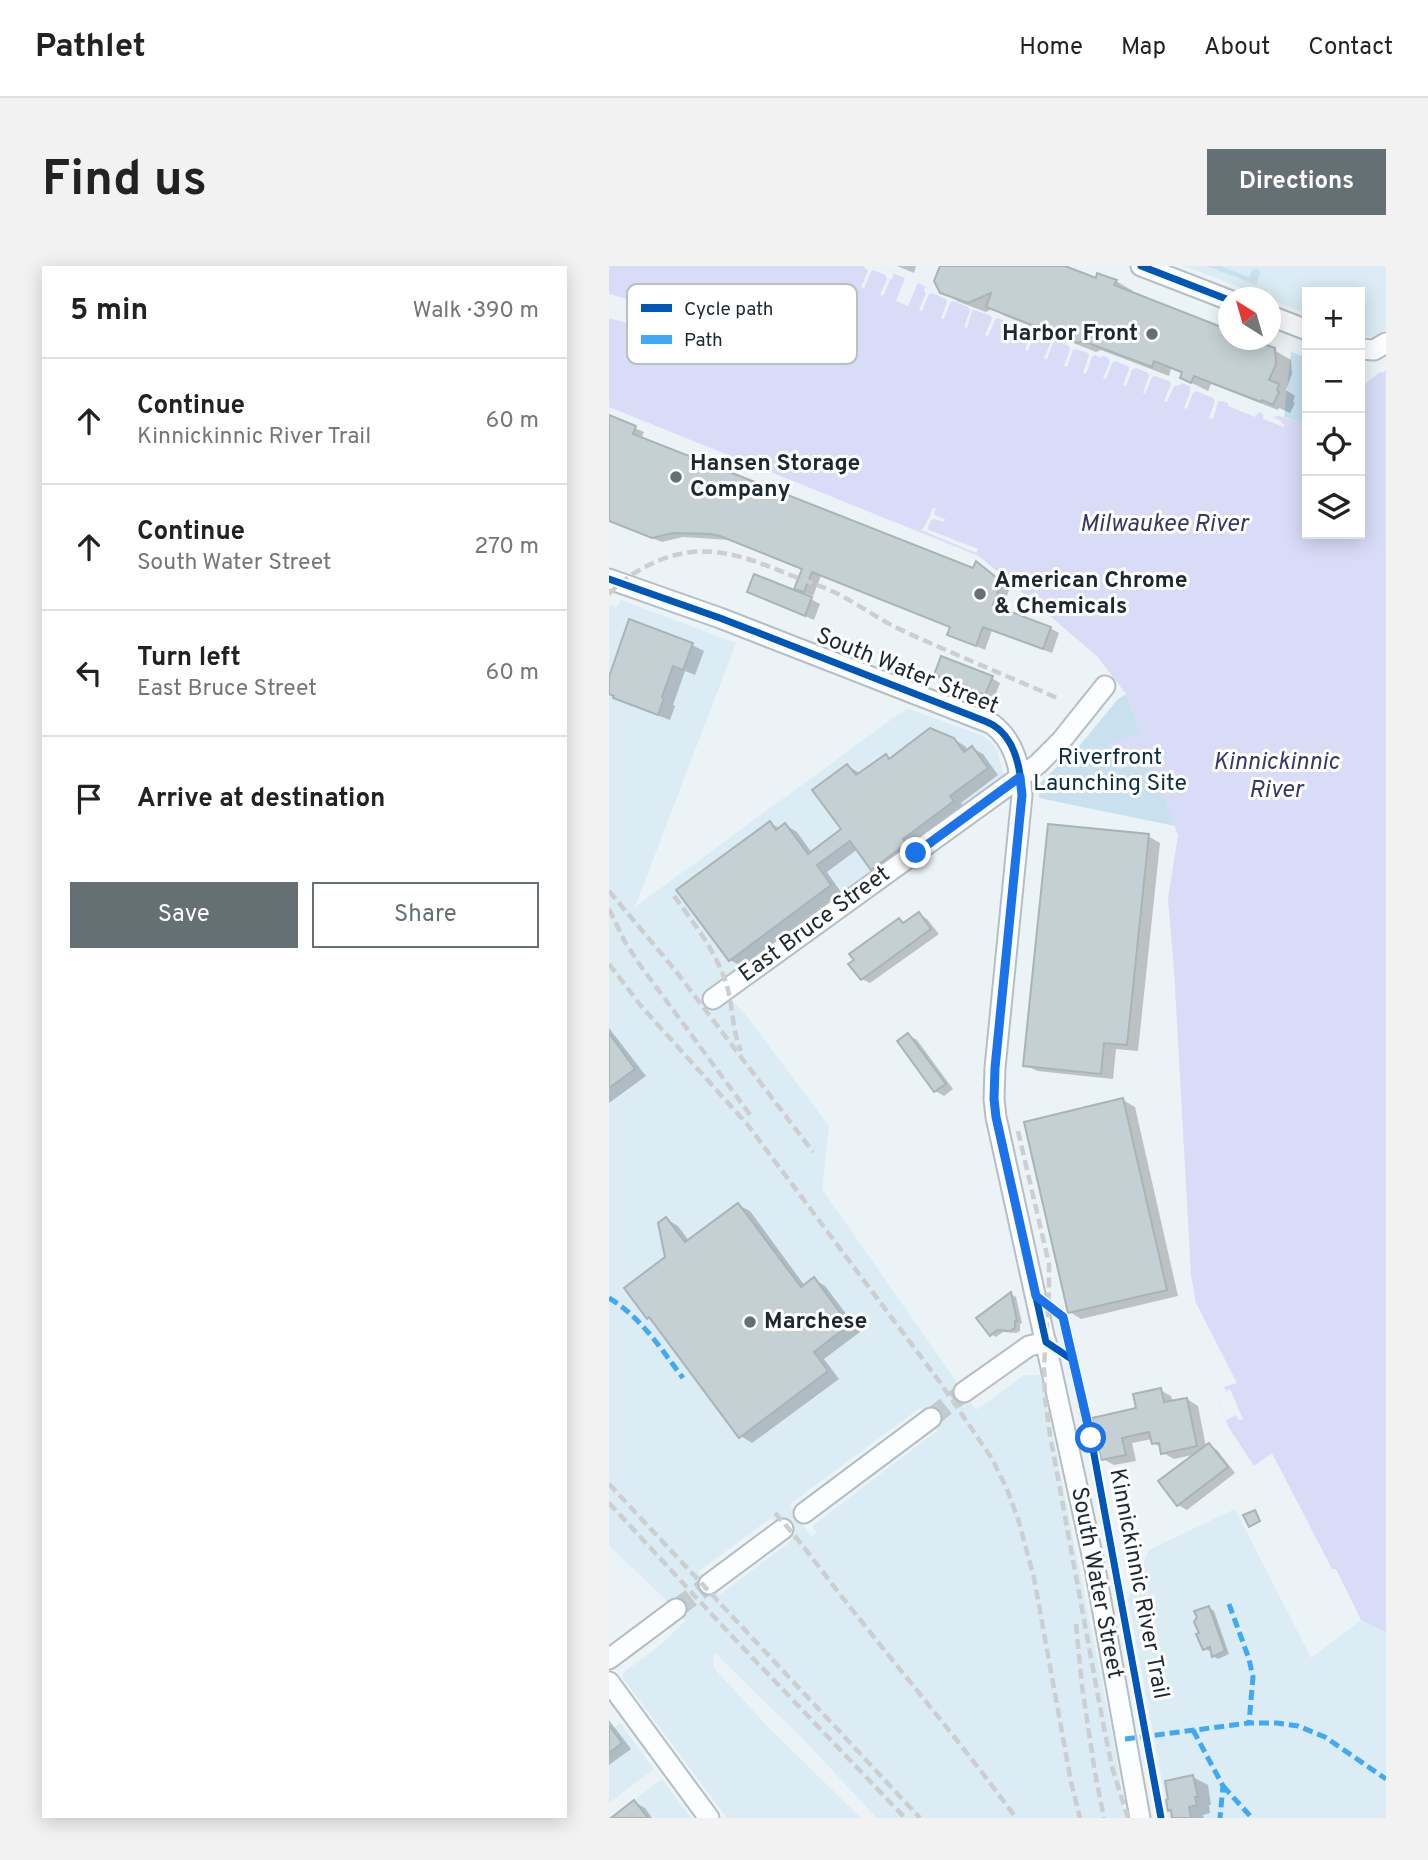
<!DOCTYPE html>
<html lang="en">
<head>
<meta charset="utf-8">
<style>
	body { margin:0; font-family:Overpass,sans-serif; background:#f2f2f2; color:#222 }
	.controls { position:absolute; right:21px; top:21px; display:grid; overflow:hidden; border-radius:0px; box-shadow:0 4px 18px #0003 }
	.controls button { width:63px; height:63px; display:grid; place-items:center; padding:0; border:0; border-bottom:2px solid #e0e0e0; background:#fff; color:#222; font:35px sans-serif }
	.compass { position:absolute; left:609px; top:21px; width:63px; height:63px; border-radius:50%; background:#fff; box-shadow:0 4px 18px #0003; rotate:323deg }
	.stop { position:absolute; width:21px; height:21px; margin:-16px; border:5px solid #1a73e8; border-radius:50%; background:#fff }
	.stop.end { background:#1a73e8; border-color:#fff; box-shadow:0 2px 7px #0008 }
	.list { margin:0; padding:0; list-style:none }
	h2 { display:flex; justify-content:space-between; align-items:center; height:91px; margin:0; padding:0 28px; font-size:30px }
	h2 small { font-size:23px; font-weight:400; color:#767676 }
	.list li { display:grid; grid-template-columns:46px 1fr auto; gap:21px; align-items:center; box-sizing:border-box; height:126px; padding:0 28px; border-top:2px solid #e0e0e0 }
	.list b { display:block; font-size:26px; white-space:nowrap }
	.list p { margin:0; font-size:23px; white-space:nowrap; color:#767676 }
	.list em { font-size:23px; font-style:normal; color:#767676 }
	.actions { display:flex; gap:14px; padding:21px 28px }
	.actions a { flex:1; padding:16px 0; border:2px solid #657075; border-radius:0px; text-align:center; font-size:24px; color:#657075 }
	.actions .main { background:#657075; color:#fff }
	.icon { flex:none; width:38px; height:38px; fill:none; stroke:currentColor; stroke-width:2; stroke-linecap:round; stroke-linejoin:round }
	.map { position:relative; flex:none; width:777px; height:1552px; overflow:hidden; border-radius:0px }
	header { display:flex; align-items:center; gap:42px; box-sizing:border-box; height:98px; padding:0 35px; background:#fff; border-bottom:2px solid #e0e0e0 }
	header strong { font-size:33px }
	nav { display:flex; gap:38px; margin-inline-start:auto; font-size:24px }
	.intro { display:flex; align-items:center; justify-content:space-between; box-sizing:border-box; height:168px; padding:0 42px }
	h1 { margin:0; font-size:49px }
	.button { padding:18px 32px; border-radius:0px; background:#657075; color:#fff; font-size:24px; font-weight:700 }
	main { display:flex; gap:42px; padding:0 42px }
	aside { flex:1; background:#fff; border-radius:0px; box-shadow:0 4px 18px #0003 }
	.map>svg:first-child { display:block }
</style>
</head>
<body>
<header>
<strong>Pathlet</strong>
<nav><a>Home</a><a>Map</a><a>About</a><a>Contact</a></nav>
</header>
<div class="intro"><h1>Find us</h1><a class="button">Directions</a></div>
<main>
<aside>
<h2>5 min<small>Walk · 390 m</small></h2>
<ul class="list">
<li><svg class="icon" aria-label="ahead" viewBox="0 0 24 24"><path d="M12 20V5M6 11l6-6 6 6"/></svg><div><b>Continue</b><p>Kinnickinnic River Trail</p></div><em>60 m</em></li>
<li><svg class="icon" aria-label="ahead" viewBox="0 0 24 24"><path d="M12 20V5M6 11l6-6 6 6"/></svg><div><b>Continue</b><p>South Water Street</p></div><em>270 m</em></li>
<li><svg class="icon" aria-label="left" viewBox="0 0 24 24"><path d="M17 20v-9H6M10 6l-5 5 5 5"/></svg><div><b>Turn left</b><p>East Bruce Street</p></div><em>60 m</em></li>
<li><svg class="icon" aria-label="arrive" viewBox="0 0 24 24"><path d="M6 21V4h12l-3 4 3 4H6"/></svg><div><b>Arrive at destination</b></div></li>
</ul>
<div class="actions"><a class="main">Save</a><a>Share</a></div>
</aside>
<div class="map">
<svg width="777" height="1552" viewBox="0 0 777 1552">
	<rect width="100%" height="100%" fill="#ebf3f6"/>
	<g fill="#dbecf5" fill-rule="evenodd">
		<polygon points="575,0 777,0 777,63 765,72 751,68 751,26 698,26 698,48 662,33 662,32 657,31"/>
		<path d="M12 334 127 377 26 641 298 442 374 470 382 476 388 483 395 510 109 721 136 748 220 860 213 923 367 1144 415 1109H432L507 1487 516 1552H268L194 1473 105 1386 104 1401 160 1462 252 1552H118L13 1411 14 1407 55 1376 76 1355 50 1327 0 1280V1209L3 1211 0 1207V339L7 342ZM311 1142 329 1164 203 1260 208 1267 202 1271 181 1238ZM162 1252 182 1275 110 1329 89 1306Z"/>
		<polygon points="626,1243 702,1392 752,1354 777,1366 777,1552 560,1552 519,1333 540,1284"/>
		<polygon points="11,1457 45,1503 0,1537 0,1466"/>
		<polygon points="53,1513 82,1552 1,1552"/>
	</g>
	<g fill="#c9e1ef">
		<polygon points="598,0 611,0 640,11 644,3 650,4 651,7 647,19"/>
		<polygon points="682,86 698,92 698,154 691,156 675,151"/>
		<polygon points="517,428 566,560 430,532 430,518 472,478 509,433"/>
	</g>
	<polygon fill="#d8dcf7" points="0,0 270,0 281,4 282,3 448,69 460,73 461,70 664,148 690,156 698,154 698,268 751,268 751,122 771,106 773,107 777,104 777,1366 752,1354 727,1303 723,1303 663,1187 645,1200 620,1162 605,1124 628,1117 587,1037 582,1009 565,703 559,633 569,569 540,492 509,504 499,478 531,466 517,428 488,390 370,290 0,141"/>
	<g fill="#ebf3f6">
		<polygon points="254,0 270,0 281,4 282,3 460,73 461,70 664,148 670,146 670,150 664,151 672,155 672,157 675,158 675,161 654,153 654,148 650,146 646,151 619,140 619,137 613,135 609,136 604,153 600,152 606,135 604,132 587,125 584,127 578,143 575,142 581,126 581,120 572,117 571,119 565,120 558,136 555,135 562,118 560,115 546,110 543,111 536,128 534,127 540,110 539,107 527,102 523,104 517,120 514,119 520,103 519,100 506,95 503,97 497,113 494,112 501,96 499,92 493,89 492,92 486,89 483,91 477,108 474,107 480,90 479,87 467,83 464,84 458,101 455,100 461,83 460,80 447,75 444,77 438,93 435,92 442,76 441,73 428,67 425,69 419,85 416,84 422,68 421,65 408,60 406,61 399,78 396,77 403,60 401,57 388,52 386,54 379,70 376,69 383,53 382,50 366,44 363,45 358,62 355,61 361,45 359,41 344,35 341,37 335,53 332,52 338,36 337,33 323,27 320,28 313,45 310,44 317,27 315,24 316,21 322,23 309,17 299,40 287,35 296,12 286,8 284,8 284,12 281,14 274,30 271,29 278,13 276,9 264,4 262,6 255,22 252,21 259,5"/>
		<polygon points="0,28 65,46 59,69 0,52"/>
		<polygon points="324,242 327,243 325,247 327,250 336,253 335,256 325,253 322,254 319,262 320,264 369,283 367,287 312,264 316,260"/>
		<polygon points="615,1121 617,1125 621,1123 634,1153 630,1154 627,1149 617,1154 605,1124"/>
	</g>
	<g fill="#0003">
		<polygon points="288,0 307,0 305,7"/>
		<polygon points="330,0 451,0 488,15 507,15 524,25 522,28 620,74 639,74 665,84 682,94 683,108 677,124 686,130 684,136 686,137 681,147 670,142 669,144 602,118 599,125 573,112 574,108 562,103 560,110 492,84 487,86 396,50 383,43 377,46 350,36 333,26"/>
		<polygon points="0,151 35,166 32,173 365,304 375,302 401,322 392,344 441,362 450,367 443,387 383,364 376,384 340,368 343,361 212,310 204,330 196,327 188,322 195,303 121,274 74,271 53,276 0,255"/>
		<polygon points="140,326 202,333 211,338 205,354"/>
		<polygon points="83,379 95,385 86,409 76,405 64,439 66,440 61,454 18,438 0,428 0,408 3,409"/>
		<polygon points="327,408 383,412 391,417 385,432 335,413"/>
		<polygon points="344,473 356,480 359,484 363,482 374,488 389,509 352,537 355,542 275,609 263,602 249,583 218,606 232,626 132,700 121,694 161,557 172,563 176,559 188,566 203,587 235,564 239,500 252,508 277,490 282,493"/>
		<polygon points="539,570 551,577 529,785 507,783 504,813 428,805 416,799"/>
		<polygon points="310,648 318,653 330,668 261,717 253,713 247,694 291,654 297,657"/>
		<polygon points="0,762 37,810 0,837"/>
		<polygon points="299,769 308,774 344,823 335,830 326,825"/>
		<polygon points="514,834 526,841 569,1030 472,1053 461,1046"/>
		<polygon points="129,939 141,945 196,1020 205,1013 216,1020 251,1066 215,1093 230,1113 143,1177 132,1170 46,1056 39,1052 58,992 57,953 69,960 80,975"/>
		<polygon points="402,1028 407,1031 413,1057 411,1058 411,1065 407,1067 394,1066 387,1071 382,1068"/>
		<polygon points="551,1124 562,1130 564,1136 578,1133 589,1140 597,1181 600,1179 608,1184 626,1207 578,1244 569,1239 588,1188 565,1193 554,1187 553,1182 544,1177 543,1173 523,1177 527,1195 505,1199 494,1193 529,1144"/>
		<polygon points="600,1342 605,1345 620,1388 609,1393 604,1390 603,1384 600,1385 595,1382"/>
		<polygon points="0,1454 22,1483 0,1499"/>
		<polygon points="584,1511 599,1519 602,1539 600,1539 601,1547 594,1549 595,1552 565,1552 564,1545 561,1543"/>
		<polygon points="25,1536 36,1542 43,1552 5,1552"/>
	</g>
	<g fill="#c4d0d3" stroke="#a9b4b6" stroke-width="2">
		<polygon points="331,0 456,0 487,12 488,7 508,14 505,19 620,64 620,74 644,74 666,82 667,98 660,114 670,118 668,124 670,126 664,139 653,134 652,136 585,110 582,117 571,112 573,106 545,95 543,101 474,75 469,77 377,41 382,27 359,37 331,27 325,15"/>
		<polygon points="0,149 27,160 24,168 364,302 367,295 393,316 384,339 442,361 434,383 374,361 367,380 338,369 341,361 203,306 195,326 185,323 193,303 111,270 101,268 64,267 43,272 0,255"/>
		<polygon points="145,308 203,331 196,350 138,326"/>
		<polygon points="20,353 84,377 74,404 64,400 53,431 55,432 49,449 4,432 5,430 0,428 0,411"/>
		<polygon points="332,390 384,410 376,429 325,409"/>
		<polygon points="321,462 345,472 355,486 363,480 379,502 341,530 345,535 294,573 297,578 262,604 241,575 208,599 222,619 120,695 67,624 161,555 167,564 176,557 199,588 232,563 203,524 238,498 247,509 277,488 280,493"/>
		<polygon points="439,558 540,568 518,779 495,777 492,808 414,800"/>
		<polygon points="310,646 322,663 252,714 239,698 245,694 240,688 290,652 294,657"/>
		<polygon points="0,767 26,803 0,822"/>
		<polygon points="299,767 337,818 325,826 288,775"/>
		<polygon points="514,832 558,1024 459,1047 415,856"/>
		<polygon points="129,937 192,1021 205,1011 240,1059 205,1086 219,1105 130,1172 40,1051 38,1053 15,1022 56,991 49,957 57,951 76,976"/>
		<polygon points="402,1026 408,1055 406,1055 406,1062 401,1065 388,1064 381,1070 367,1052"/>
		<polygon points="552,1122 555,1136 578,1132 588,1180 552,1188 550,1177 543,1178 540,1166 513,1172 517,1189 492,1194 483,1152 527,1142 524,1128"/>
		<polygon points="600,1177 619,1201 568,1240 549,1215"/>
		<polygon points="646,1244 651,1255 640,1261 634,1249"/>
		<polygon points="600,1340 616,1385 603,1391 601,1381 594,1384 587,1368 590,1367 585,1356 588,1351 585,1345"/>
		<polygon points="0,1459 13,1477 0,1487"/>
		<polygon points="584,1509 589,1531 586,1531 588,1539 580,1541 582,1552 563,1552 562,1544 559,1545 557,1534 559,1533 556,1515"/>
		<polygon points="25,1534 39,1552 2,1552"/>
	</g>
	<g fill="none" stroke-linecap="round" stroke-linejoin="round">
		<g stroke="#c2cbce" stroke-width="19" stroke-dasharray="19 10" stroke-linecap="butt">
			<polyline points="322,1152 355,1126"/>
			<polyline points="67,1343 100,1318"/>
		</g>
		<defs>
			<g id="minor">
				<polyline points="532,0 620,34"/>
				<polyline points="662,50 698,64"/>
				<polyline points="751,83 765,84 777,77"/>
				<path d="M0 313 111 352 383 458C406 475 411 502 413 529L386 802 385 833 387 851 486 1302 531 1552"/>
				<polyline points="104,733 429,498 452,475 496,420"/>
				<polyline points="355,1126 420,1080 437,1076"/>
				<polyline points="195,1247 322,1152"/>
				<polyline points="100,1318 174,1263"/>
				<polyline points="0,1393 67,1343"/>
				<polyline points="0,1416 100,1552"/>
			</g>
		</defs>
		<use href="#minor" stroke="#b5bec3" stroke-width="23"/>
		<use href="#minor" stroke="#fcfdfe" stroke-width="19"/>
		<g stroke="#cccecf" stroke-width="4.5" stroke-dasharray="10 5" stroke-linecap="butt">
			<path d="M0 328C11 316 24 307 38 300 90 273 131 288 181 309 198 315 215 321 231 329 250 339 267 351 286 361 339 386 394 408 448 432"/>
			<polyline points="0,625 66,704 204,886"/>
			<path d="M65 630C86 659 107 685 118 720 124 741 123 764 132 785"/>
			<polyline points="0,643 16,676 31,699 142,850"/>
			<polyline points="0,698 32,740 138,858 330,1115 382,1191 398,1223 410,1256 425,1312 462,1516 471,1552"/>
			<polyline points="409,865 440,998 440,1024 435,1101 436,1132 441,1169 494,1457 503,1501 519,1552"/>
			<polyline points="0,1218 311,1552"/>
			<polyline points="0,1237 120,1367 296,1552"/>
			<path d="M166 1247C196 1280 221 1317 249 1351 302 1418 357 1483 407 1552"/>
			<polyline points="467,1358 473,1420 486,1507 495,1552"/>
		</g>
		<g stroke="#3fa9f5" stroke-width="5" stroke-dasharray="10 5" stroke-linecap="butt">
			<path d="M0 1032C32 1051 52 1083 74 1112"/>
			<polyline points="620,1338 640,1393 644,1411 640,1457"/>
			<polyline points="584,1464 614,1520 611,1552"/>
			<polyline points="516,1473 640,1457 668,1457 689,1460 716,1471 777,1513"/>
			<polyline points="614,1520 643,1552"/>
		</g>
		<defs>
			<g id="cycleway">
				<polyline points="532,0 620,34"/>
				<path d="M0 313 111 352 363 450C370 453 377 455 384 459 407 473 412 505 413 529L386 802 385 833 387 851 437 1076 464 1094"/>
				<polyline points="427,1030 454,1050 482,1172 552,1552"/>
			</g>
		</defs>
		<use href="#cycleway" stroke="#fff" stroke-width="11"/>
		<use href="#cycleway" stroke="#0057b8" stroke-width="7"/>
	</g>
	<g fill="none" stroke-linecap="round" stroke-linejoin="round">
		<polyline stroke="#1a73e8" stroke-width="9" points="307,587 411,511 413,529 386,802 385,833 387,851 427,1030 454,1051 482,1172"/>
	</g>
	<g fill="#657075" stroke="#fff" stroke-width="2.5">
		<circle cx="543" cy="68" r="7"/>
		<circle cx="67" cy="211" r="7"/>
		<circle cx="371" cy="328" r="7"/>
		<circle cx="141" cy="1056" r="7"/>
	</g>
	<g text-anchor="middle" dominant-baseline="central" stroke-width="6" stroke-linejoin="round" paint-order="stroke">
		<g font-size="23" font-weight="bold" fill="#1d2930" stroke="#fff" text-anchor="start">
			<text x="529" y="68" text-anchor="end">Harbor Front</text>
			<text x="81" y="198">Hansen Storage<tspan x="81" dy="26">Company</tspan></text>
			<text x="385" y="315">American Chrome<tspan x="385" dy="26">&amp; Chemicals</tspan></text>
			<text x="155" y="1056">Marchese</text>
		</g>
		<g font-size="23" fill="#1d2930" stroke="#fff">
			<text transform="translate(298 406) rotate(22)">South Water Street</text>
			<text transform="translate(206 659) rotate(-36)">East Bruce Street</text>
			<text transform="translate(487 1317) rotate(79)">South Water Street</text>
			<text transform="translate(529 1318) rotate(79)">Kinnickinnic River Trail</text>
		</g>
		<g font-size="23" fill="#0d2f40" stroke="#fff">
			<text x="501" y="492">Riverfront<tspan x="501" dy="26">Launching Site</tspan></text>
		</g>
		<g font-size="24" font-style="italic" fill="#393768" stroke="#fff">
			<text x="555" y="259">Milwaukee River</text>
			<text x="667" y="497">Kinnickinnic<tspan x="667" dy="28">River</tspan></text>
		</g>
	</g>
	<rect x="18" y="18" width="230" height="80" rx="10" fill="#fff" stroke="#bbbfc1" stroke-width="2"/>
	<rect x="32" y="38" width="31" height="8" fill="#0057b8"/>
	<rect x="32" y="69" width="31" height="9" fill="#3fa9f5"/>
	<g font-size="19" fill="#1d2930">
		<text x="75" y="49">Cycle path</text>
		<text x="75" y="80">Path</text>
	</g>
</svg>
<div class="controls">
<button>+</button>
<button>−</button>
<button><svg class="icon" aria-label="locate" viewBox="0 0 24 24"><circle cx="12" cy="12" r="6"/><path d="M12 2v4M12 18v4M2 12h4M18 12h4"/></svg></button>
<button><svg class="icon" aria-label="layers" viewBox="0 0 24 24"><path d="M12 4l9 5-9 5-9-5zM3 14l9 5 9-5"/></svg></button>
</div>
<svg class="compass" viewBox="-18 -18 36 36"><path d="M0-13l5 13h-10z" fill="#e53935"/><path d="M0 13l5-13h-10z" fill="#767676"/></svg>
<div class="stop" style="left:482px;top:1172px"></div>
<div class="stop end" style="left:307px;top:587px"></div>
</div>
</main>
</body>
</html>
